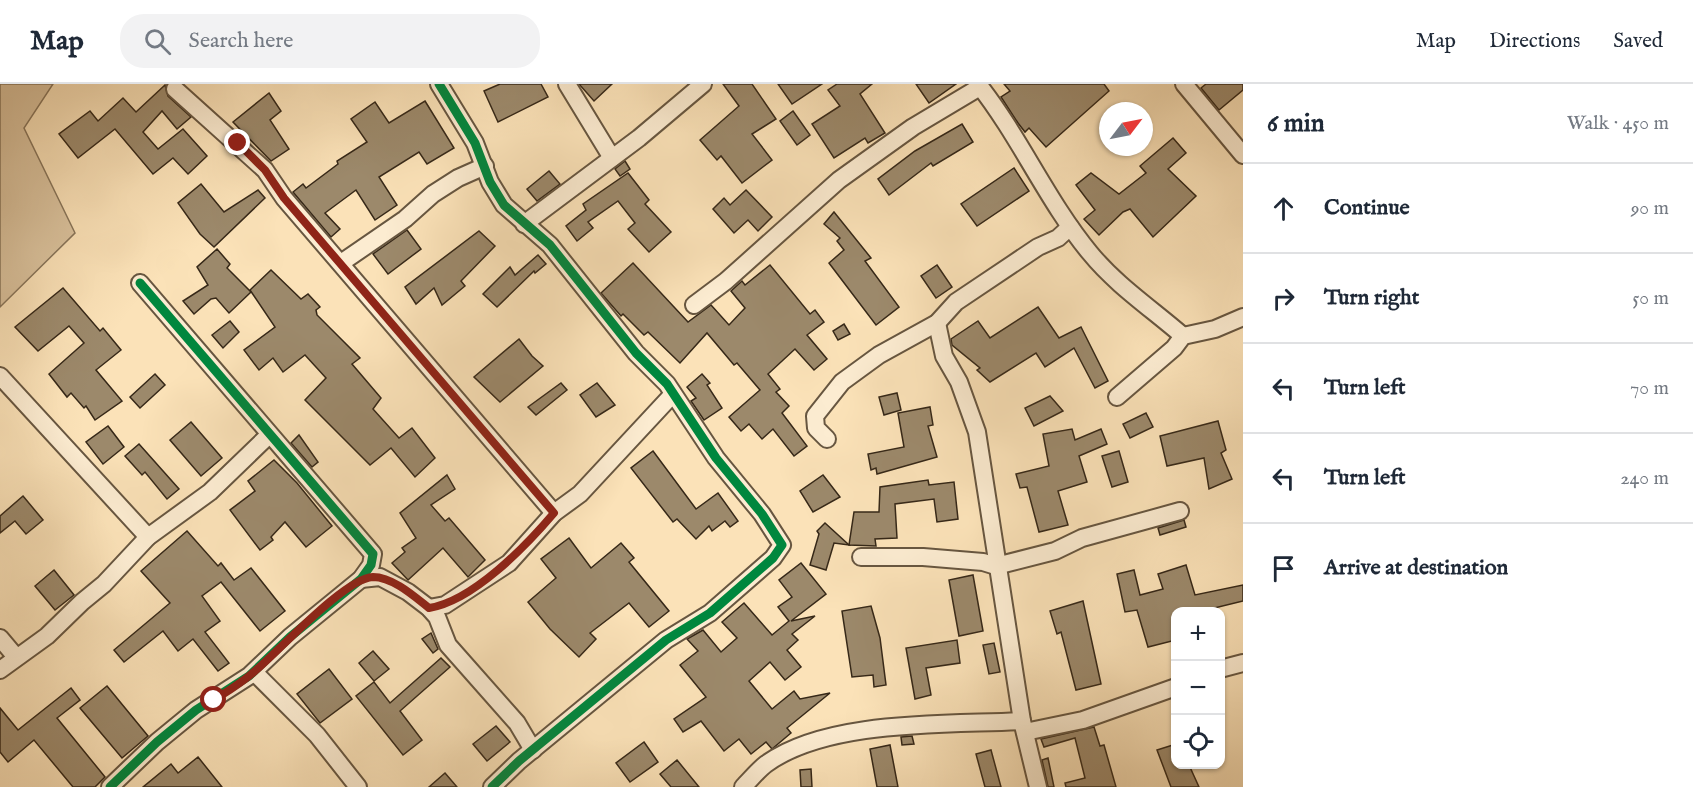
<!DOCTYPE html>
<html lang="en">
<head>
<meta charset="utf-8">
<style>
	body { margin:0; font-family:"IM FELL English",serif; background:#f2f2f3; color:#1f2937 }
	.controls { position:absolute; right:18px; bottom:18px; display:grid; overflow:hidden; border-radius:12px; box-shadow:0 2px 4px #0004 }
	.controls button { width:54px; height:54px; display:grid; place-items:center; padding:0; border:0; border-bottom:2px solid #e0e1e3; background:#fff; color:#1f2937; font:30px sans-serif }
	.compass { position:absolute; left:1099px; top:18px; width:54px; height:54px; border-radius:50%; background:#fff; box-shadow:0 2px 4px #0004; rotate:58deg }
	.stop { position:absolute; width:18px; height:18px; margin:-14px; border:4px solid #8f2418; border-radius:50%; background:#fff }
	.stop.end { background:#8f2418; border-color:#fff; box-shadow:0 2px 6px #0008 }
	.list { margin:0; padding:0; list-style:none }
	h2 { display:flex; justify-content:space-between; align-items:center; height:78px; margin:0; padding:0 24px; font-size:26px }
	h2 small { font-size:20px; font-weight:400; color:#747a83 }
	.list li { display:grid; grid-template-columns:39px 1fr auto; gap:18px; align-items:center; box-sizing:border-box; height:90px; padding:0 24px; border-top:2px solid #e0e1e3 }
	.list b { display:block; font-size:22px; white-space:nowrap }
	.list em { font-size:20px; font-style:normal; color:#747a83 }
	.icon { flex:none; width:33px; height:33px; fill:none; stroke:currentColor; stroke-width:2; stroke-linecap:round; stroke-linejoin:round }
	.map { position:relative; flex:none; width:1243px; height:703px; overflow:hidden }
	header { display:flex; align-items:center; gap:36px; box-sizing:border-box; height:84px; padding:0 30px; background:#fff; border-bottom:2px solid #e0e1e3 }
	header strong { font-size:28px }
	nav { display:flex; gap:33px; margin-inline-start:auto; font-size:21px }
	.search { width:420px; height:54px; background:#f2f2f3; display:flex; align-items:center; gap:15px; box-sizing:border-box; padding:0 21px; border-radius:24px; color:#747a83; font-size:22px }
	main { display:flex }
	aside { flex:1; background:#fff }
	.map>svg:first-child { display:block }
</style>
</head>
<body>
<header>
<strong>Map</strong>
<div class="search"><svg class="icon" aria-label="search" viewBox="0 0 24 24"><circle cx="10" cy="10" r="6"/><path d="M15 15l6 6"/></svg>Search here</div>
<nav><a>Map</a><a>Directions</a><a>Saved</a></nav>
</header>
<main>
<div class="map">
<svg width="1243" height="703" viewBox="0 0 1243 703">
	<rect width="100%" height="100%" fill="#fbe2b8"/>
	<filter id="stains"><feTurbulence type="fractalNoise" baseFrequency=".00333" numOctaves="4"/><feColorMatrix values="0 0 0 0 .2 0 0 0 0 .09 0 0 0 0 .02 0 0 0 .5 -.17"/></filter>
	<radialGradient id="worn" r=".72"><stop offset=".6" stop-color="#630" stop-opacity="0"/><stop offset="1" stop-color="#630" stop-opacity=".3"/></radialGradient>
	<polygon fill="#dac29d" stroke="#88755a" stroke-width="1.5" points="0,0 53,0 24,44 75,149 0,223"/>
	<g fill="#9c896b" stroke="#362818" stroke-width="1.5">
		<polygon points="500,0 541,0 548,13 498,38 484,7"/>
		<polygon points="579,0 612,0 594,17"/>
		<polygon points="723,0 752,0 776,35 752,50 772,76 742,99 721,72 717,76 700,56 739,22"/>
		<polygon points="778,0 822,0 792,20"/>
		<polygon points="837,0 872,0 860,10 885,49 868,59 865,54 834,74 812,40 840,22 828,6"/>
		<polygon points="916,0 956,0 929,19"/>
		<polygon points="1004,0 1104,0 1109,7 1046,63 1029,44 1025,48 1018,39 1001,13 1010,7"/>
		<polygon points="1206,0 1243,0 1243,6 1219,26 1201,4"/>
		<polygon points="165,1 168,12 191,33 177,45 162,27 143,48 158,65 183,45 207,72 188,90 173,74 153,90 115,45 78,74 59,50 90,27 98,37 123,14 136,28"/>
		<polygon points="269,9 281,27 270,36 289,65 271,77 233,38"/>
		<polygon points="425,17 454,64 427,80 419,68 379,93 397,121 375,136 356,106 325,129 340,145 331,153 293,108 303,100 306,104 338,80 337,77 367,58 351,35 375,18 389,39"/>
		<polygon points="793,27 810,51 797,61 780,37"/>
		<polygon points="962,40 973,58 933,82 931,79 889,111 878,95 915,67"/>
		<polygon points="1173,54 1186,69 1168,85 1196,112 1153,153 1130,125 1123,128 1099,151 1084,135 1095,126 1076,101 1091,89 1119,110 1146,89 1140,82"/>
		<polygon points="625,77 630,85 620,92 615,85"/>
		<polygon points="1014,84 1029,107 977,142 961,120"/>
		<polygon points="549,87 560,100 537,117 527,105"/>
		<polygon points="628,89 649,116 645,120 671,148 649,168 628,145 635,139 618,117 588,138 593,144 577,157 566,142 586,126 583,120"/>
		<polygon points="201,100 224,128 258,106 265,114 214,163 200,150 178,119"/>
		<polygon points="746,106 772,133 758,147 748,136 734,149 713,125 724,114 730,121"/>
		<polygon points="834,128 871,174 865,177 899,223 876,241 829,179 844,166 837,157 840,154 824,140"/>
		<polygon points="407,146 421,165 388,190 373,170"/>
		<polygon points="479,147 495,162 461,197 465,202 442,221 434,204 416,220 405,203"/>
		<polygon points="217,165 230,180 227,184 251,208 229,229 216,214 211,215 194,230 183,217 208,201 197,183"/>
		<polygon points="538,171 546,180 535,189 534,187 497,223 483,210 510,183 515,191"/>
		<polygon points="633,179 688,238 711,221 729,241 745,224 731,207 742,197 745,201 770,181 810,230 815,226 824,238 807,251 827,275 814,286 795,265 768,290 780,305 776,308 789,322 782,329 807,362 794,372 773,345 762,355 749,340 741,347 729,333 760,306 737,279 734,281 707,249 680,279 648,248 644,251 623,230 621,232 601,209"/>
		<polygon points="937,181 952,203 936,214 921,192"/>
		<polygon points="271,186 301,215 308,210 320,223 316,226 317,231 360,274 352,280 381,314 373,325 399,354 412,344 435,374 415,393 391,364 370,381 305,316 326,294 305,271 283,288 273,274 259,286 244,266 275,243 250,206"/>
		<polygon points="63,204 100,247 103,244 121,266 96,286 122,317 95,336 86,322 84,324 71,309 67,313 49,290 84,259 69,242 38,267 15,243"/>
		<polygon points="1038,223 1059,254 1081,243 1108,297 1095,304 1074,264 1045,283 1036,269 990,298 977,286 980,284 952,261 951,255 978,237 990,254"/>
		<polygon points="230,237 239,248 223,264 212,251"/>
		<polygon points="844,240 850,250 838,256 833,247"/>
		<polygon points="519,255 532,272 543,282 500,318 474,293"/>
		<polygon points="155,290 165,301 140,324 130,313"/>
		<polygon points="702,290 710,299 707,301 722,324 704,336 691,317 696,314 687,303"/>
		<polygon points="561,299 567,306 536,331 528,323"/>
		<polygon points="597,299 615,321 596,333 580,311"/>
		<polygon points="897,309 901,326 884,331 879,313"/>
		<polygon points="1050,312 1063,327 1034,342 1025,324"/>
		<polygon points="930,323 933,341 928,342 937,373 877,390 876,384 871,386 868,370 904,363 898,329"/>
		<polygon points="1146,329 1153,343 1130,354 1123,340"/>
		<polygon points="1218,337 1226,366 1221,369 1232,395 1209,405 1204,374 1167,382 1160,352"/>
		<polygon points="191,338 222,374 201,392 170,356"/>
		<polygon points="108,342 124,363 103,380 86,358"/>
		<polygon points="1072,345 1075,356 1101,345 1107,360 1079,372 1087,398 1058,407 1068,441 1039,448 1027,403 1020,404 1016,390 1049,382 1043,350"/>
		<polygon points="299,351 318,378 312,383 291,359"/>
		<polygon points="139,360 179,405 167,415 145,388 142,391 125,372"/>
		<polygon points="653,367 696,425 718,409 738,437 730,443 725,437 712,447 709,442 696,455 677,435 673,438 631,384"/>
		<polygon points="1119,367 1128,398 1112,403 1102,372"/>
		<polygon points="274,376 297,399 332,442 306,463 285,438 271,453 273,456 260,466 230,426 255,407 248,397"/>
		<polygon points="447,391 455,405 431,421 445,437 449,434 485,476 468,493 443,464 408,496 392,479 405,468 402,464 416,454 400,429"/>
		<polygon points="823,391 840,413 813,428 800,407"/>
		<polygon points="928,396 929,401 954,398 958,435 937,438 934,415 895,420 897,454 875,455 876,462 849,461 854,428 879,428 880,403"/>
		<polygon points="23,412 43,436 26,450 15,437 0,449 0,432"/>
		<polygon points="1184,436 1186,443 1160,451 1158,444"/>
		<polygon points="825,439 849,461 834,459 826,486 810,481 819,450 817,447"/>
		<polygon points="187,447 218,482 221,479 234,496 251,484 285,527 260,547 221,498 202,512 220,537 205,548 229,579 218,587 193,555 178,567 163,547 124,578 114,566 170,519 141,487"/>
		<polygon points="569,454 591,484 621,459 634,474 629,478 669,527 649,543 629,519 590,549 596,555 579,573 550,545 528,518 556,494 541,475"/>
		<polygon points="801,479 826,510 791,537 815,532 792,550 798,556 787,566 801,583 785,596 770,578 749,597 772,625 794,607 800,615 830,609 787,644 791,649 772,665 766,658 751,670 739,655 724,667 701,637 683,648 674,635 706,613 680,581 698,567 687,555 703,546 721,568 737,554 722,538 744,519 772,551 789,537 778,523 792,513 779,496"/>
		<polygon points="1186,481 1195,511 1243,501 1243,517 1198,528 1176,528 1176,556 1148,563 1137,526 1125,528 1117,490 1134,486 1140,511 1163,505 1158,490"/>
		<polygon points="54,486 74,511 55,526 35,502"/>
		<polygon points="973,491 983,547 959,552 949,496"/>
		<polygon points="1083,517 1101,600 1076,606 1061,548 1057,550 1050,527"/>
		<polygon points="871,522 880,554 886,601 874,603 873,591 852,593 842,527"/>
		<polygon points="431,549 438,565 433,569 422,555"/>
		<polygon points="957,556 960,579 926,584 931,611 915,615 906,564"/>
		<polygon points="994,559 1000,588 989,590 983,561"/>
		<polygon points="373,567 389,585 374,597 359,579"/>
		<polygon points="441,574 450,583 400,627 422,656 403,671 356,612 374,598 390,619"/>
		<polygon points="329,585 352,615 320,639 297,610"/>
		<polygon points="107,602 148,652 122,674 80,624"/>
		<polygon points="71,604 80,616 57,634 105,693 95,703 73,703 34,656 8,678 0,668 0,624 18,646"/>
		<polygon points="496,642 510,658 487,677 473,660"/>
		<polygon points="1094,643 1100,662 1104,661 1116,703 1066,703 1065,699 1085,694 1075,654 1044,663 1041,655"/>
		<polygon points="912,652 914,660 902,661 901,653"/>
		<polygon points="644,658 658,678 630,698 616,679"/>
		<polygon points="1176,660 1176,681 1189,681 1199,703 1171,703 1157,666"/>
		<polygon points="890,661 898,703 877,703 870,665"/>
		<polygon points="991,666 1001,703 985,703 976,670"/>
		<polygon points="198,673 222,703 143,703 171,680 178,689"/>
		<polygon points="1048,674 1054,703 1048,703 1042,676"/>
		<polygon points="677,676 699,703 671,703 660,690"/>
		<polygon points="811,685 812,703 801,703 800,686"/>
		<polygon points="445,689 457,703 429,703"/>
	</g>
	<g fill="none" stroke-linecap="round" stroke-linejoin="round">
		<defs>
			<g id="minor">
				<polyline points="439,0 475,59 490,98 504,121 550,161 636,269 667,300 716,374 762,430 782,461 773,474 710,529 666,556 519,677 492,703"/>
				<polyline points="567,0 612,74"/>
				<path d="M978 0C1020 53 1047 117 1090 169 1116 201 1152 225 1183 252"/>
				<polyline points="1184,0 1243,71"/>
				<polyline points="175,5 265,86 284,114 554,429"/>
				<polyline points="524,140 639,54 703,0"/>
				<polyline points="341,179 405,135 433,110 458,94 485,82"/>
				<polyline points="694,221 726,197 839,96 913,43 980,3"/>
				<polyline points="937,239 944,272 959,298 977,348 1022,637 1038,703"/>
				<polyline points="0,292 148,453"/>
				<polyline points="1117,313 1174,264 1183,252 1215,245 1243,233"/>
				<polyline points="827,355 816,344 815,332 842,298 879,271 937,239 956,218 1038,163 1058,154 1070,143"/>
				<polyline points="861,473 923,473 983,478 996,482 1055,467 1082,454 1180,427"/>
				<polyline points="361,495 380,493 408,508 429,524 437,533 448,561 517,639 533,666"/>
				<polyline points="429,524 445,521 509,479 554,429 580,410 673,310"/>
				<polyline points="0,554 16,573"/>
				<polyline points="1220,585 1243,579"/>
				<polyline points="0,586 47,552 82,518 104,500 148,453 210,408 269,351"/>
				<polyline points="254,588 317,651 358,703"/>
				<polyline points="1025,648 1083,636 1176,603"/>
				<polyline points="110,703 157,658 196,626 249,592 290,553 361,495 371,481 373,470 140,199"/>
				<path d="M743 703C750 696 758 686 766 680 828 635 948 641 1022 637"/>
			</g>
		</defs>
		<use href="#minor" stroke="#675640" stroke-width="20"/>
		<use href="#minor" stroke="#fcecd1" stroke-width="16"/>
		<defs>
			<g id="cycleway">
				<polyline points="439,0 475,59 490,98 504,121 550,161 636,269 667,300 716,374 762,430 782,461 773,474 710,529 666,556 519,677 492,703"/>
				<polyline points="110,703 157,658 196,626 249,592 290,553 361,495 371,481 373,470 140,199"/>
			</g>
		</defs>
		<use href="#cycleway" stroke="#fcecd1" stroke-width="13"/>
		<use href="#cycleway" stroke="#00873e" stroke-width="9"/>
	</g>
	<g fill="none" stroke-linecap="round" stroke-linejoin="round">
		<path stroke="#8f2418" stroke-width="8" d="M214 616C228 607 243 598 255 587 279 567 345 494 373 493 393 493 415 513 429 524 473 517 526 462 554 429L284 114 265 86 238 59"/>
	</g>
	<rect width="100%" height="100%" filter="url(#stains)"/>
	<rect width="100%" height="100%" fill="url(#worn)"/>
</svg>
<div class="controls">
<button>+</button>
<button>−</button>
<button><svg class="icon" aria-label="locate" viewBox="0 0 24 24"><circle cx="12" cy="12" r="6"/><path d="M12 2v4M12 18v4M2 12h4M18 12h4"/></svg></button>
</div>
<svg class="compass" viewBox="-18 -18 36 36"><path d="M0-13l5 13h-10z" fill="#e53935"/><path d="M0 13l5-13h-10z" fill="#747a83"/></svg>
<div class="stop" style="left:214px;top:616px"></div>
<div class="stop end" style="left:238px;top:59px"></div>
</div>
<aside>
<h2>6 min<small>Walk · 450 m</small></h2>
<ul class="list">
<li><svg class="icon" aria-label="ahead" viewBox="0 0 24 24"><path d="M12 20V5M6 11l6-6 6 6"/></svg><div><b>Continue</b></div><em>90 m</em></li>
<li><svg class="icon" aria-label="right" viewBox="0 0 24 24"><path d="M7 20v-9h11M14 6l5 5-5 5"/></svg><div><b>Turn right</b></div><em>50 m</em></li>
<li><svg class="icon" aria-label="left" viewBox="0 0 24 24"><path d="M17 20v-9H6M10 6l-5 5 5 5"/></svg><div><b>Turn left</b></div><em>70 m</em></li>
<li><svg class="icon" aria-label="left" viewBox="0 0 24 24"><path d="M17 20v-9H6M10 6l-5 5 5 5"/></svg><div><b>Turn left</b></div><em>240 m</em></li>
<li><svg class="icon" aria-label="arrive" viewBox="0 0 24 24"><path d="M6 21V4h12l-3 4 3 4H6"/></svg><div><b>Arrive at destination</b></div></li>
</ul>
</aside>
</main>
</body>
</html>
